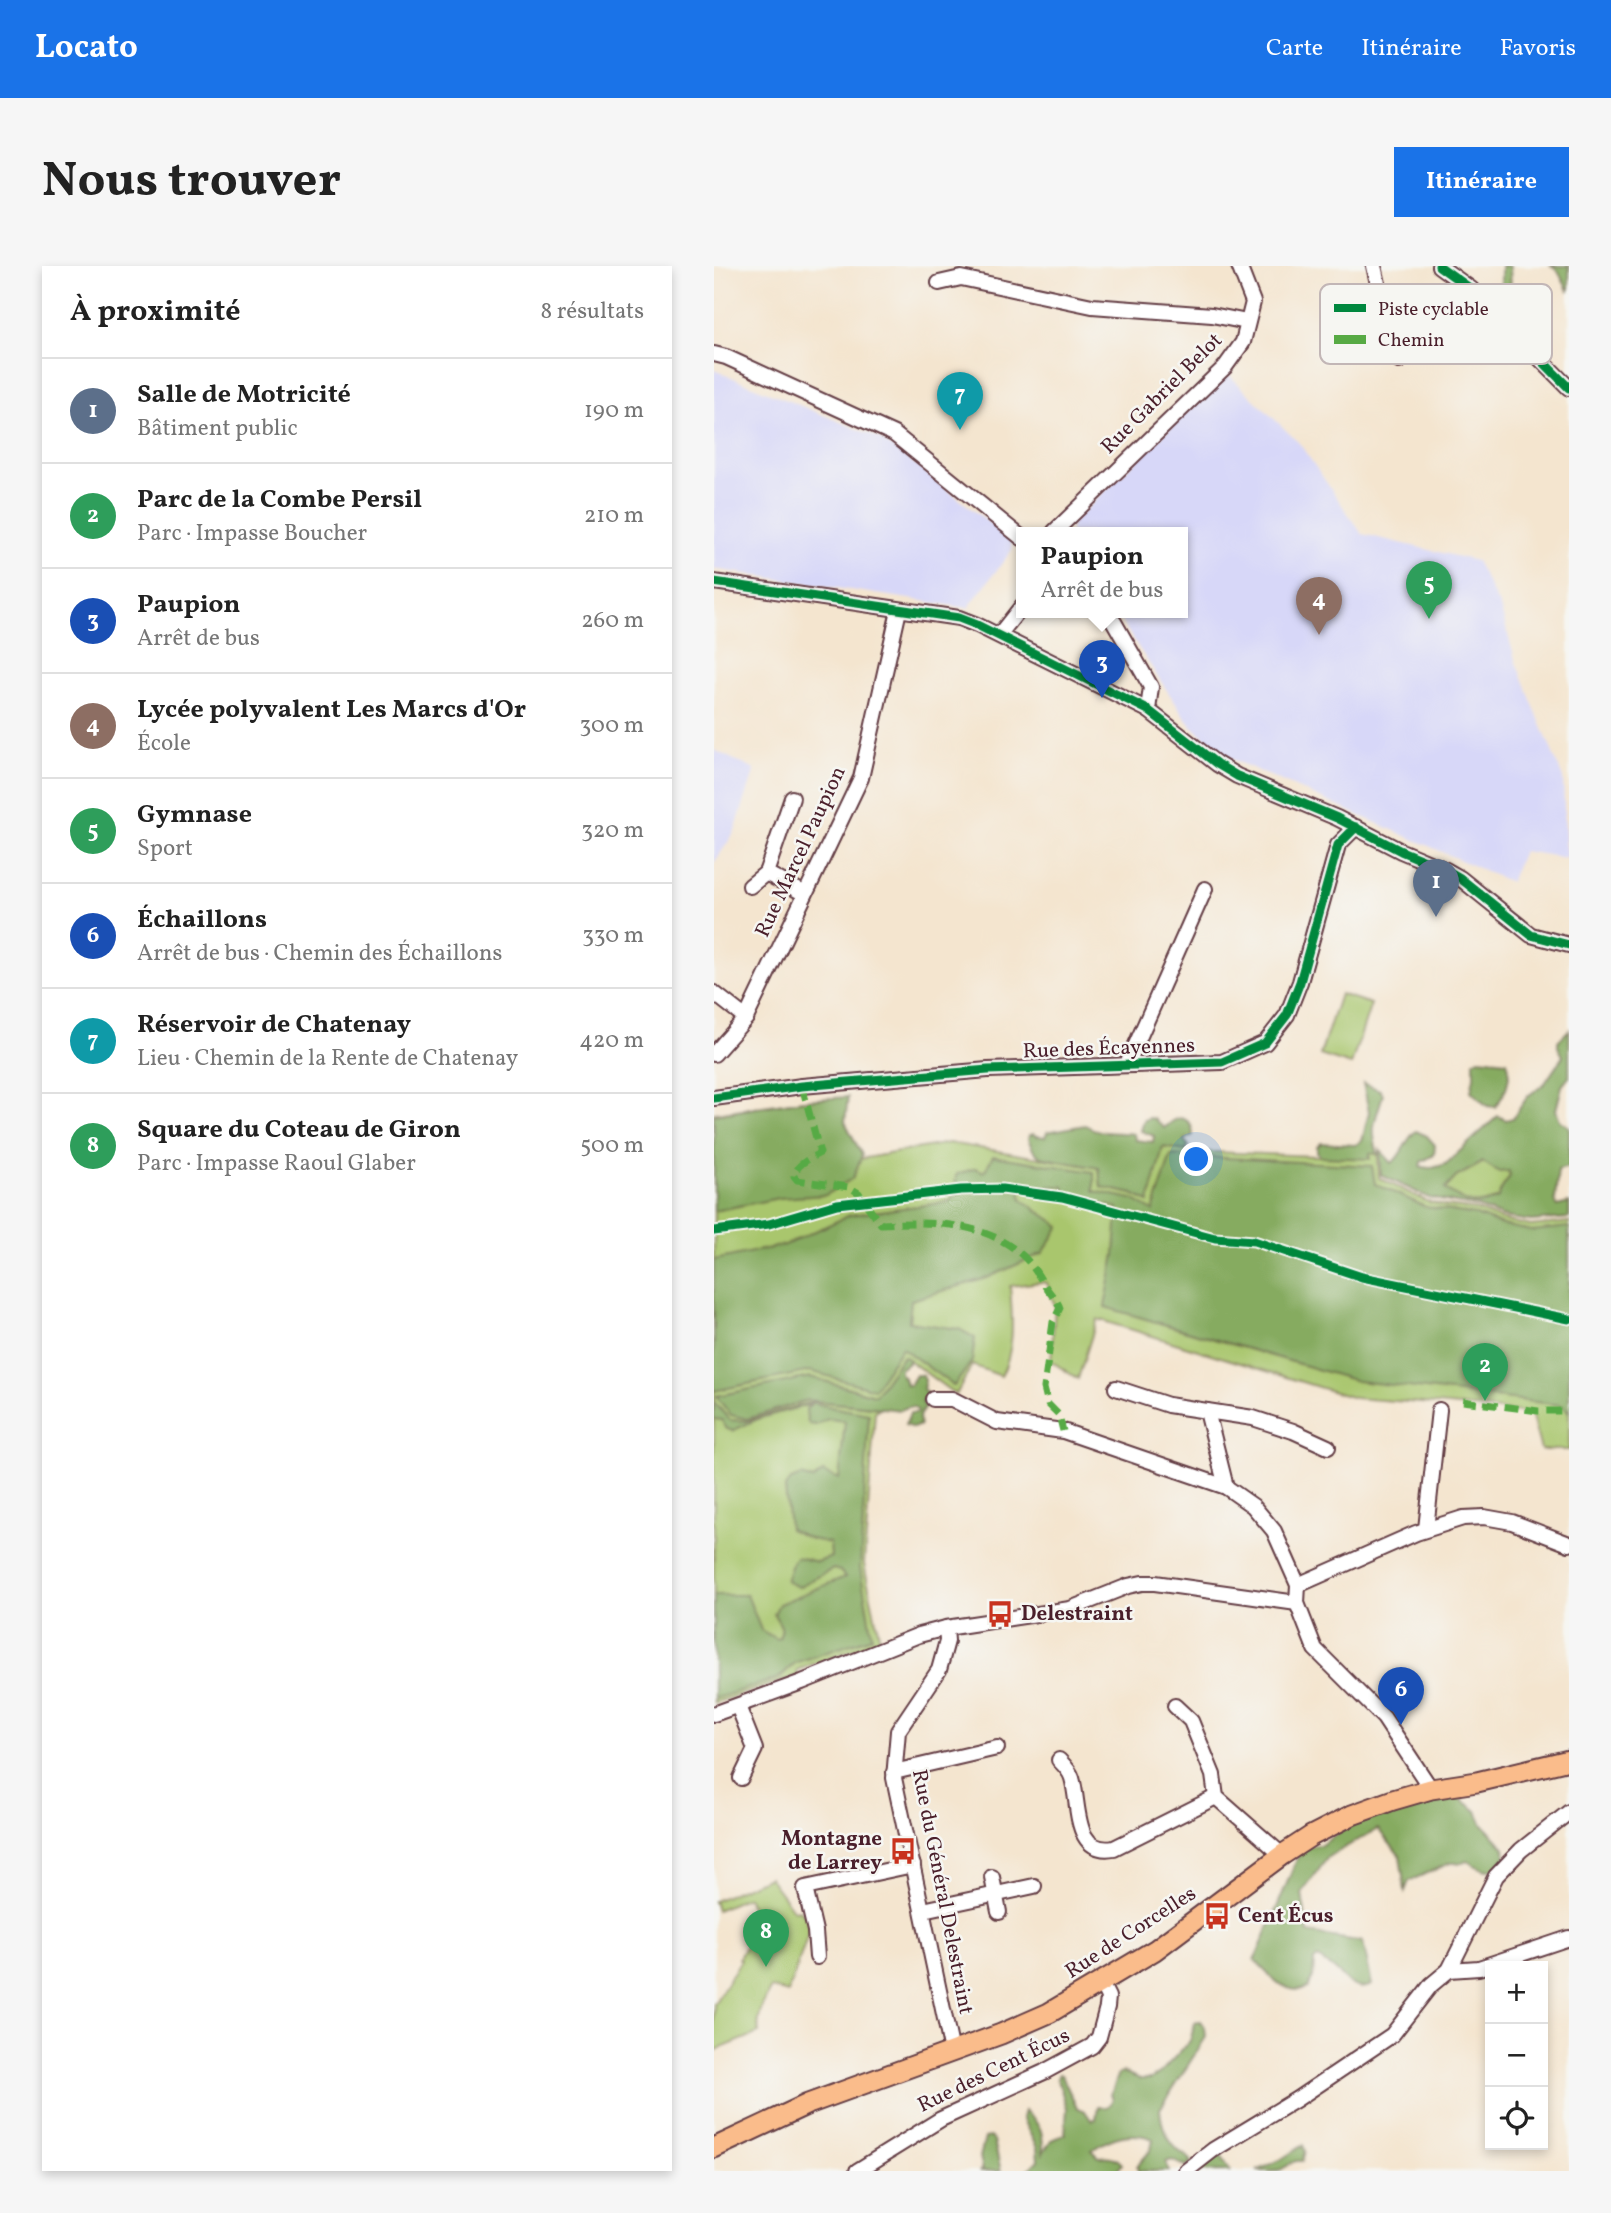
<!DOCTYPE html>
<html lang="fr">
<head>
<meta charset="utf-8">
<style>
	body { margin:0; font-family:Vollkorn,serif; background:#f6f6f6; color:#222 }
	.controls { position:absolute; right:21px; bottom:21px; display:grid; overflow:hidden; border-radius:0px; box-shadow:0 4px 10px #0003 }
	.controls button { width:63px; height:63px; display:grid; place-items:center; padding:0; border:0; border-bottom:2px solid #e0e0e0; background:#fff; color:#222; font:35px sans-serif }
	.you { position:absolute; left:483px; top:894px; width:24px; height:24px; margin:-18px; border:5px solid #fff; border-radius:50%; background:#1a73e8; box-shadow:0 0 0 10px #1a73e833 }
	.badge { display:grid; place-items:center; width:46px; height:46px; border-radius:50%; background:#1a73e8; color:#fff; font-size:23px; font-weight:700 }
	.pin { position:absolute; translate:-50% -58px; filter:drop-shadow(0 2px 4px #0008) }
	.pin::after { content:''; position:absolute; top:37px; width:24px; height:21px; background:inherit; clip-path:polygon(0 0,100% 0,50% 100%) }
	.popup { position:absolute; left:302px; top:261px; width:172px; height:91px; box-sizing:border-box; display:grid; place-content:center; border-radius:0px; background:#fff; filter:drop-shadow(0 2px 5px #0005); font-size:23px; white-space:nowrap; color:#767676 }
	.popup b { font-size:26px; color:#222 }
	.popup::after { content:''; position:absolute; left:50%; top:100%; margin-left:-14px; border:14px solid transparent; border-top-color:#fff }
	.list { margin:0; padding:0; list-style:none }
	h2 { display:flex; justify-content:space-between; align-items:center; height:91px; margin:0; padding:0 28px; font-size:30px }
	h2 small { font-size:23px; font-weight:400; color:#767676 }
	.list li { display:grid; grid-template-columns:46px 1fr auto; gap:21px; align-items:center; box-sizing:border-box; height:105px; padding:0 28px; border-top:2px solid #e0e0e0 }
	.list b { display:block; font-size:26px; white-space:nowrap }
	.list p { margin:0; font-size:23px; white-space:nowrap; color:#767676 }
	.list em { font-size:23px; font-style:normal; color:#767676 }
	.icon { flex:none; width:38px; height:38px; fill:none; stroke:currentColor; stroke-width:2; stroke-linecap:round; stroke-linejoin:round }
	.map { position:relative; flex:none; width:855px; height:1905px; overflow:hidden; border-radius:0px }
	header { display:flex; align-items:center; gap:42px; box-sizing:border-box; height:98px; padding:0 35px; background:#1a73e8; color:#fff }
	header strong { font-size:33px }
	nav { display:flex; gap:38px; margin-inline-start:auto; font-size:24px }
	.intro { display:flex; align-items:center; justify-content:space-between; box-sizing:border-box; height:168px; padding:0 42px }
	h1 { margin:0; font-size:49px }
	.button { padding:18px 32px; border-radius:0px; background:#1a73e8; color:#fff; font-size:24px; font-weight:700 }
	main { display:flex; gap:42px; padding:0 42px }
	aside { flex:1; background:#fff; border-radius:0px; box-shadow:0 4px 10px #0003 }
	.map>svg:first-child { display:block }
</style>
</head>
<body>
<header>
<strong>Locato</strong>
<nav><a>Carte</a><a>Itinéraire</a><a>Favoris</a></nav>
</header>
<div class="intro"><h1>Nous trouver</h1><a class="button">Itinéraire</a></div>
<main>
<aside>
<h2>À proximité<small>8 résultats</small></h2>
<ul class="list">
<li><span class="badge" style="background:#5c6f8a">1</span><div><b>Salle de Motricité</b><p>Bâtiment public</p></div><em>190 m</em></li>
<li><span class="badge" style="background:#2e9e5b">2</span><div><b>Parc de la Combe Persil</b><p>Parc · Impasse Boucher</p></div><em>210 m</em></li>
<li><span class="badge" style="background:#1a4fb4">3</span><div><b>Paupion</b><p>Arrêt de bus</p></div><em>260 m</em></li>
<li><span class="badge" style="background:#8d6e63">4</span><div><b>Lycée polyvalent Les Marcs d'Or</b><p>École</p></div><em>300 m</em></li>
<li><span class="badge" style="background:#2e9e5b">5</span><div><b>Gymnase</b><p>Sport</p></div><em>320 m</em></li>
<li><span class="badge" style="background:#1a4fb4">6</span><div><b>Échaillons</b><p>Arrêt de bus · Chemin des Échaillons</p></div><em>330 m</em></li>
<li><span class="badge" style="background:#0f9aa8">7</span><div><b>Réservoir de Chatenay</b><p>Lieu · Chemin de la Rente de Chatenay</p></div><em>420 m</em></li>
<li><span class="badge" style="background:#2e9e5b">8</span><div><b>Square du Coteau de Giron</b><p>Parc · Impasse Raoul Glaber</p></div><em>500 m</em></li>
</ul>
</aside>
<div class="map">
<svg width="855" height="1905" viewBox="0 0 855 1905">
	<rect width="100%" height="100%" fill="#f6f6f2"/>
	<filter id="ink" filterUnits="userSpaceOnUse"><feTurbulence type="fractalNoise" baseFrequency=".0143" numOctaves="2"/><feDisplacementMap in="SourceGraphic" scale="14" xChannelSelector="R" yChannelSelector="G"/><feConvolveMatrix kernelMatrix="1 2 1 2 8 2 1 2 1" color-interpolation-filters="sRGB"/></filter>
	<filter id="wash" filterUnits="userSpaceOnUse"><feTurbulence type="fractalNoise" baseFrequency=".00686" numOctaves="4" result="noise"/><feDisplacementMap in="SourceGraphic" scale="28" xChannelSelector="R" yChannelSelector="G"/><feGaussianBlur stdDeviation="1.57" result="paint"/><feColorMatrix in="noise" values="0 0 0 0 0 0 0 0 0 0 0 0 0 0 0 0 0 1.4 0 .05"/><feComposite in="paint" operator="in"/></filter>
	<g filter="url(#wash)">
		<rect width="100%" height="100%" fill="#f4e5cf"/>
		<g fill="#d7d7f8">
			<polygon points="0,104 165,172 192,191 297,274 298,284 254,342 0,303"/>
			<polygon points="513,107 585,177 648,268 762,295 786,341 802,397 849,512 852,592 809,585 796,616 511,490 474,456 401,346 468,346 468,266 356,266 358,257"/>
			<polygon points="0,484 41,504 20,567 0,597"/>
		</g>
		<g fill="#a9c66d" stroke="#7a724c" stroke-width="2">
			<polygon points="626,728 657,738 637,799 606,789"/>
			<path d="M90 834 119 901 146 893 235 877 386 902 387 921 419 928 434 936 449 881 471 885 655 892V887L664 888 665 912 714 936 732 940 763 944 789 954 817 960 855 956V1184H827L817 1147 734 1139 640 1132 383 1053 364 1113 337 1095 341 1041 333 1017 327 1016 296 1020C298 1050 302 1082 287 1110L258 1099 242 1129 189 1090 161 1129 96 1111 66 1141 93 1134 165 1142 161 1146 150 1298 166 1374 83 1404 84 1410 0 1437V847Z"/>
			<path d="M770 896 777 900 795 904 796 910 787 924 784 932C759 942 753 938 731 923L742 911Z"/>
			<path d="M55 1611 80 1645 86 1644 92 1651 95 1665 74 1727 57 1722C50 1733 42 1754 45 1767L0 1785V1738L27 1694 25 1692 44 1656 33 1631 3 1644 0 1635Z"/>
		</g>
		<g fill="#86ab60" stroke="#686546" stroke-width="2" fill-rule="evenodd">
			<polygon points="787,0 796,0 797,23 791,30 787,26"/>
			<polygon points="837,0 855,0 855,26 844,5"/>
			<path d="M855 764V811L848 820 842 844 846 854 855 861V901L844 904 841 934 843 940 855 937V952L817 955 790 951 764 941 715 932 667 909 666 884 678 897C689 888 691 874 702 865L713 870 721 879 720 889 707 896 706 900C716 904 724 901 733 897L784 850 792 854 799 852 814 830 831 817 849 790 844 781V775ZM769 896 785 906 795 905 796 910 787 924 784 932C761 942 751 938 731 923L742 911Z"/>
			<path d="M765 792 793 795C799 810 791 829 781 841L773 840 757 825 760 811V795Z"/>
			<path d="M649 817 666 824 669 828C662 855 655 859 664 888L656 887V893L607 891 603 886V881L607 877 641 879 648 875 655 846Z"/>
			<polygon points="134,831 131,856 148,889 139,912 112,929 65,932 0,945 0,849 89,834"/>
			<path d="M436 852 441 853 450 862C453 860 456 857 459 855 470 847 479 858 479 869L470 874 475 880 471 885 449 881 435 936 419 928 387 921 385 902 326 891 319 884 314 873 315 869 319 868 323 870 331 871 333 866 371 859C390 870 400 865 420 868L421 874 439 876 440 870 427 865 430 854Z"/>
			<polygon points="457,889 658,900 661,918 712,941 762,949 788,959 817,965 855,961 855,1146 847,1139 643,1115 391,1041 401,988 404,942 354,931 349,920 306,922 308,934 346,960 329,987 273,1012 197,1034 195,1056 245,1063 261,1072 258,1095 240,1120 188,1082 160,1123 96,1105 0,1125 0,994 71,979 136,949 233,936 240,930 258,921 244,920 241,915 243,908 262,902 270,906 279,890 380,906 380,925 418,933 439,945"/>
			<path d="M189 1090 194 1093V1097L186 1103V1107L190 1112 192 1119H196L202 1109H208L211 1114 209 1123 214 1129 208 1135 211 1141 205 1150 206 1159 199 1162 191 1159 196 1147H203L204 1145C199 1138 193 1141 187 1144L93 1134 33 1153 17 1149 2 1130 96 1111 161 1129Z"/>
			<path d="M0 1136 16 1154 33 1155 98 1136 112 1140 155 1148 146 1302 158 1371 81 1397 65 1412 0 1433V1329H33L47 1364 62 1373 65 1372C71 1360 65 1359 60 1348L65 1338 131 1311 126 1305 119 1303 84 1321 72 1315 78 1298 82 1291 104 1296 117 1291 116 1277 97 1273 75 1263 71 1222 77 1214 87 1210 99 1214 109 1206 125 1213 131 1155 114 1153 102 1159 95 1158 93 1154 92 1143 97 1138 46 1152 18 1165 11 1162 8 1154 0 1153Z"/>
			<path d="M738 1526 763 1545 769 1559 790 1581 792 1599C774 1607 770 1605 753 1595L748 1597H736L695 1615 691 1625 686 1590 664 1563 614 1591 588 1627 594 1667 649 1676 658 1719C641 1727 635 1716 623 1706 618 1701 611 1697 604 1692L600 1695 599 1711 594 1722C572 1730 555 1710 541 1694L588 1581 607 1579 642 1556 706 1532Z"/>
			<path d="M486 1755 491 1762 492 1771 446 1843C447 1858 453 1874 465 1885 470 1889 474 1889 478 1896L472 1901 458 1894 452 1896 455 1905H424L423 1900 437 1884 439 1873C418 1864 396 1871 378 1884L385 1891C395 1890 402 1890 408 1898L403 1905H313L324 1894 323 1882 308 1852 310 1845C328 1859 329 1865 329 1887L337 1874 351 1868 353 1842 343 1812 345 1808 348 1810 363 1842 371 1845 377 1854 382 1853 384 1841C392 1842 395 1841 399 1833L397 1828 405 1807 409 1806 426 1813H437L447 1806 476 1775 481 1757Z"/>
			<polygon points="277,1871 280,1875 287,1905 265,1905 269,1904 266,1891 271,1872"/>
			<polygon points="589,1879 591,1885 588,1895 582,1895 564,1905 543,1905 566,1894"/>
			<polygon points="507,1889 516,1905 481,1905 498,1890"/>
		</g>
	</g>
	<g filter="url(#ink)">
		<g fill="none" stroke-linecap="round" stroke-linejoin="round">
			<defs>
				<g id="minor">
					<polyline points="660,0 673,57 685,95"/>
					<polyline points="725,0 757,23 855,122"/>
					<polyline points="225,17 247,12 378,40 498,49 533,56"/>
					<polyline points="0,88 12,91 180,168 308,272"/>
					<polyline points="340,266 511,101 529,76 539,36 525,0"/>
					<polyline points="0,316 245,352 263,359 434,444 503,498 523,510 623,552 687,585 732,604 746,612 817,669 855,679"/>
					<polyline points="392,346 400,356 437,421 434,444"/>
					<polyline points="285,369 308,340"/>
					<polyline points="78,532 52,607 91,628"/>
					<polyline points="36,620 52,607"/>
					<polyline points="0,727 32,752"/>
					<polyline points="0,788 32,752 147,512 185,344"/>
					<polyline points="413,799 491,623"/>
					<polyline points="0,832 88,820 274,804 508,796 551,777 573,749 586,716 624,579 642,561"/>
					<polyline points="402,1122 454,1139 539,1152 579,1165 614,1181"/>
					<polyline points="219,1133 238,1133 283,1156 349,1165 512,1221 539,1240 560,1265 584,1319 583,1337 601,1383 670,1452 717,1523"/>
					<polyline points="493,1145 512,1221"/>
					<polyline points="712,1263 725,1144"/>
					<polyline points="584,1319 702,1267 749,1252 770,1251 798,1256 855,1278"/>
					<polyline points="232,1362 233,1375 225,1404 184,1465 180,1512 238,1786"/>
					<polyline points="24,1440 41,1483 27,1512"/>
					<polyline points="461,1440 477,1455 499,1509 502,1531 568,1589"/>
					<polyline points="0,1448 88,1416 205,1369 232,1362 356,1343 414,1320 428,1317 441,1317 583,1337"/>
					<path d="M345 1494C350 1499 356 1505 358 1512 366 1539 359 1589 400 1582L502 1531"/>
					<polyline points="180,1506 283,1482"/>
					<polyline points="278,1611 285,1646"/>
					<polyline points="209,1644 320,1620"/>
					<polyline points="103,1691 101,1665 91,1622 199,1599"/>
					<polyline points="735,1704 765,1702 855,1672"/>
					<polyline points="143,1905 227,1853 330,1806 378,1780 385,1771 393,1741 394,1731 387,1717"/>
					<polyline points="472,1905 499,1884 583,1833 678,1769 717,1719 735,1704 782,1610 807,1584 855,1546"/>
				</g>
				<polyline id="major" points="0,1882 94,1838 287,1768 335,1747 441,1684 568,1589 597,1570 638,1549 679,1534 717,1523 763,1516 855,1494"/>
			</defs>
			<use href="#minor" stroke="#643d44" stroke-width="18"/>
			<use href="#major" stroke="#643d44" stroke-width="23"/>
			<use href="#minor" stroke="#fff" stroke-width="14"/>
			<use href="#major" stroke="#fabc8b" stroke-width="19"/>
			<g stroke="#57aa44" stroke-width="7" stroke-dasharray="14 7" stroke-linecap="butt">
				<path d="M88 820 106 887C97 892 82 898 80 910L83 914 135 921 145 927 150 936 167 958C217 956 268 954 308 989 318 998 324 1009 331 1020 336 1028 343 1033 346 1042L339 1056 330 1122 334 1138 345 1149 349 1165"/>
				<polyline points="749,1135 824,1145 855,1145"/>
			</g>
			<defs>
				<g id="cycleway">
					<polyline points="725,0 757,23 855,122"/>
					<polyline points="0,316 245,352 263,359 434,444 503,498 523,510 623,552 687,585 732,604 746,612 817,669 855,679"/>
					<polyline points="0,832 88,820 274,804 508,796 551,777 573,749 586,716 624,579 642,561"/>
					<polyline points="0,965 55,958 123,938 247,924 288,923 348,931 501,972 540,975 648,1011 855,1053"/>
				</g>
			</defs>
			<use href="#cycleway" stroke="#f6f6f2" stroke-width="13"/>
			<use href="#cycleway" stroke="#00873e" stroke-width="9"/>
		</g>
	</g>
	<defs>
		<symbol id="bus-bare" viewBox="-9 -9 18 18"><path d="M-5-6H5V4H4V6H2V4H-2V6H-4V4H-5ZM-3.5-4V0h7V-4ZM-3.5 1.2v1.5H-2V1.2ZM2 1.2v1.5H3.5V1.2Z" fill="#c8321e" stroke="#f6f6f2" stroke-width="2.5" paint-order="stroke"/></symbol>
	</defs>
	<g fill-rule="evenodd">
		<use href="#bus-bare" x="267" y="1329" width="38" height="38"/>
		<use href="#bus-bare" x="170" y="1566" width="38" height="38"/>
		<use href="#bus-bare" x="484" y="1631" width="38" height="38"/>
	</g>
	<g text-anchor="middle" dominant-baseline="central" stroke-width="5" stroke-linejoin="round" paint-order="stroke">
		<g font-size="21" fill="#4a1f2b" stroke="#f6f6f2">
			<text transform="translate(448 128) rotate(-45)">Rue Gabriel Belot</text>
			<text transform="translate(87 586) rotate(-65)">Rue Marcel Paupion</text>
			<text transform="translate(395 783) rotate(-2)">Rue des Écayennes</text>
			<text transform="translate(228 1626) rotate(79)">Rue du Général Delestraint</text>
			<text transform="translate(417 1667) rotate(-33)">Rue de Corcelles</text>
			<text transform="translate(280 1805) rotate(-26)">Rue des Cent Écus</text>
		</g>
		<g font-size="21" font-weight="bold" fill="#4a1f2b" stroke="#f6f6f2" text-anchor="start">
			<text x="307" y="1348">Delestraint</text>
			<text x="168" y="1573" text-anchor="end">Montagne<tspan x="168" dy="24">de Larrey</tspan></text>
			<text x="524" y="1650">Cent Écus</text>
		</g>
	</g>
	<rect x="606" y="18" width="232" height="80" rx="10" fill="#f6f6f2" stroke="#c2b6b6" stroke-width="2"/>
	<rect x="620" y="38" width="32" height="8" fill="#00873e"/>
	<rect x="620" y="69" width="32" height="9" fill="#57aa44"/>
	<g font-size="19" fill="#4a1f2b">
		<text x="664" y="49">Piste cyclable</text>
		<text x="664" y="80">Chemin</text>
	</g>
</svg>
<div class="controls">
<button>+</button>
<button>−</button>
<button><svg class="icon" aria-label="locate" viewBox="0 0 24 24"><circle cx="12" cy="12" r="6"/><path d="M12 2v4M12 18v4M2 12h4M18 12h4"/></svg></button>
</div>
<div class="you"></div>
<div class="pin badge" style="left:722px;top:651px;background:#5c6f8a">1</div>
<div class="pin badge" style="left:771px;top:1135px;background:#2e9e5b">2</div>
<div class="pin badge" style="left:388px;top:432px;background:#1a4fb4">3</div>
<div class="popup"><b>Paupion</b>Arrêt de bus</div>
<div class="pin badge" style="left:605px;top:369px;background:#8d6e63">4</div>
<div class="pin badge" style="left:715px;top:353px;background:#2e9e5b">5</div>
<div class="pin badge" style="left:687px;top:1459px;background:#1a4fb4">6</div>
<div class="pin badge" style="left:246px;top:164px;background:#0f9aa8">7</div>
<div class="pin badge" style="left:52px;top:1701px;background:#2e9e5b">8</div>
</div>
</main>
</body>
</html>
